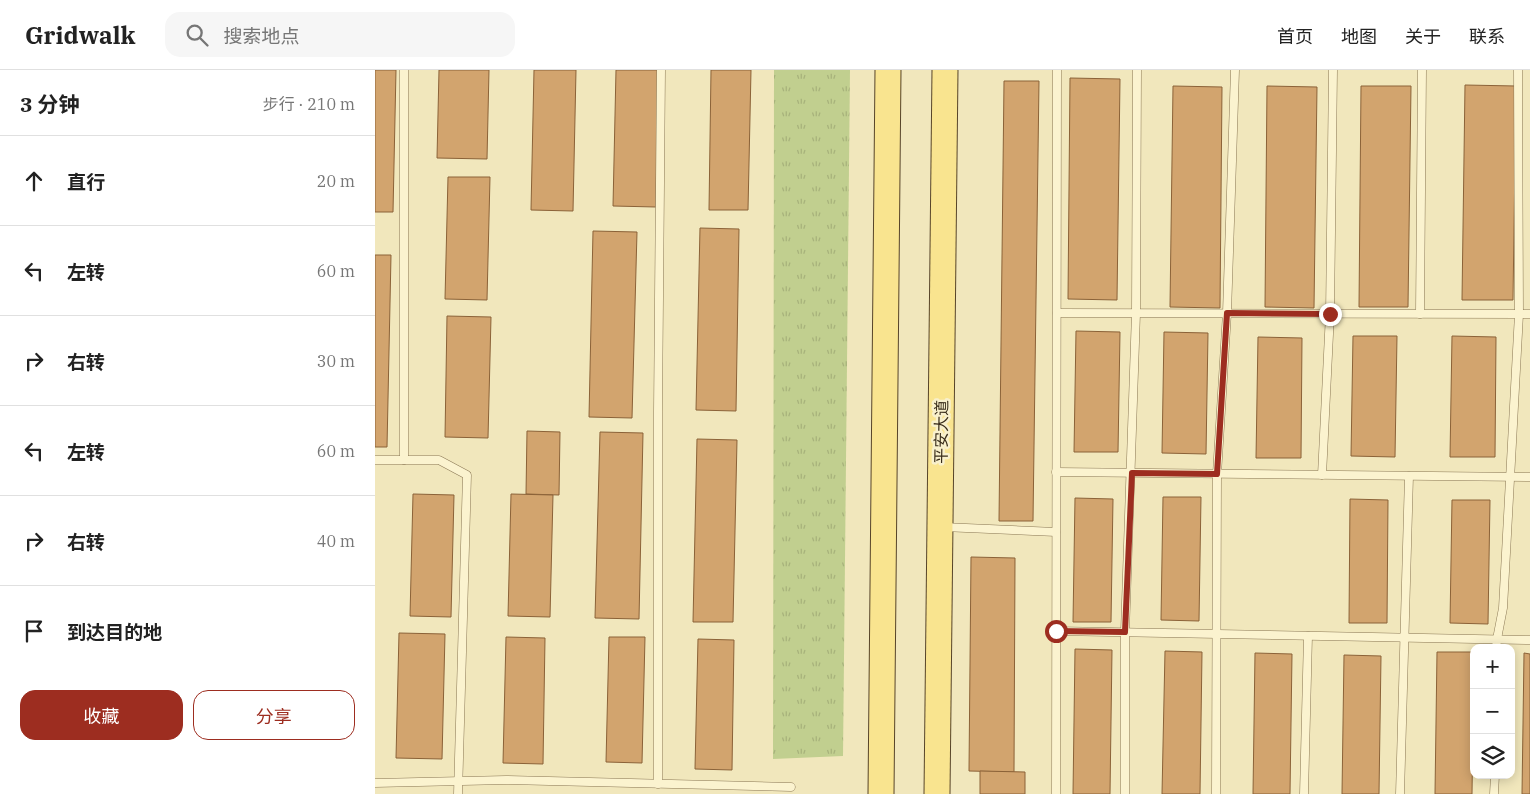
<!DOCTYPE html>
<html lang="zh">
<head>
<meta charset="utf-8">
<style>
	body { margin:0; font-family:"IBM Plex Serif","Noto Sans SC",serif; background:#f6f6f6; color:#222 }
	.controls { position:absolute; right:15px; bottom:15px; display:grid; overflow:hidden; border-radius:10px; box-shadow:0 2px 12px #0003 }
	.controls button { width:45px; height:45px; display:grid; place-items:center; padding:0; border:0; border-bottom:1px solid #e0e0e0; background:#fff; color:#222; font:25px sans-serif }
	.stop { position:absolute; width:15px; height:15px; margin:-11px; border:4px solid #9d2d20; border-radius:50%; background:#fff }
	.stop.end { background:#9d2d20; border-color:#fff; box-shadow:0 1px 5px #0008 }
	.list { margin:0; padding:0; list-style:none }
	h2 { display:flex; justify-content:space-between; align-items:center; height:65px; margin:0; padding:0 20px; font-size:21px }
	h2 small { font-size:16px; font-weight:400; color:#767676 }
	.list li { display:grid; grid-template-columns:32px 1fr auto; gap:15px; align-items:center; box-sizing:border-box; height:90px; padding:0 20px; border-top:1px solid #e0e0e0 }
	.list b { display:block; font-size:19px; white-space:nowrap }
	.list em { font-size:16px; font-style:normal; color:#767676 }
	.actions { display:flex; gap:10px; padding:15px 20px }
	.actions a { flex:1; padding:11px 0; border:1px solid #9d2d20; border-radius:15px; text-align:center; font-size:18px; color:#9d2d20 }
	.actions .main { background:#9d2d20; color:#fff }
	.icon { flex:none; width:28px; height:28px; fill:none; stroke:currentColor; stroke-width:2; stroke-linecap:round; stroke-linejoin:round }
	.map { position:relative; flex:none; width:1155px; height:724px; overflow:hidden }
	header { display:flex; align-items:center; gap:30px; box-sizing:border-box; height:70px; padding:0 25px; background:#fff; border-bottom:1px solid #e0e0e0 }
	header strong { font-size:24px }
	nav { display:flex; gap:28px; margin-inline-start:auto; font-size:18px }
	.search { width:350px; height:45px; background:#f6f6f6; display:flex; align-items:center; gap:12px; box-sizing:border-box; padding:0 18px; border-radius:15px; color:#767676; font-size:19px }
	main { display:flex }
	aside { flex:1; background:#fff }
	.map>svg:first-child { display:block }
</style>
</head>
<body>
<header>
<strong>Gridwalk</strong>
<div class="search"><svg class="icon" aria-label="search" viewBox="0 0 24 24"><circle cx="10" cy="10" r="6"/><path d="M15 15l6 6"/></svg>搜索地点</div>
<nav><a>首页</a><a>地图</a><a>关于</a><a>联系</a></nav>
</header>
<main>
<aside>
<h2>3 分钟<small>步行 · 210 m</small></h2>
<ul class="list">
<li><svg class="icon" aria-label="ahead" viewBox="0 0 24 24"><path d="M12 20V5M6 11l6-6 6 6"/></svg><div><b>直行</b></div><em>20 m</em></li>
<li><svg class="icon" aria-label="left" viewBox="0 0 24 24"><path d="M17 20v-9H6M10 6l-5 5 5 5"/></svg><div><b>左转</b></div><em>60 m</em></li>
<li><svg class="icon" aria-label="right" viewBox="0 0 24 24"><path d="M7 20v-9h11M14 6l5 5-5 5"/></svg><div><b>右转</b></div><em>30 m</em></li>
<li><svg class="icon" aria-label="left" viewBox="0 0 24 24"><path d="M17 20v-9H6M10 6l-5 5 5 5"/></svg><div><b>左转</b></div><em>60 m</em></li>
<li><svg class="icon" aria-label="right" viewBox="0 0 24 24"><path d="M7 20v-9h11M14 6l5 5-5 5"/></svg><div><b>右转</b></div><em>40 m</em></li>
<li><svg class="icon" aria-label="arrive" viewBox="0 0 24 24"><path d="M6 21V4h12l-3 4 3 4H6"/></svg><div><b>到达目的地</b></div></li>
</ul>
<div class="actions"><a class="main">收藏</a><a>分享</a></div>
</aside>
<div class="map">
<svg width="1155" height="724" viewBox="0 0 1155 724">
	<defs>
		<pattern id="park-tufts" width="24" height="20" patternUnits="userSpaceOnUse" patternTransform="scale(1.25)"><rect width="24" height="20" fill="#c1cf8f"/><path d="M3 7l-1-3M5 7V3M7 7l1-3M15 17l-1-3M17 17v-4M19 17l1-3" fill="none" stroke="#a7b27b"/></pattern>
	</defs>
	<rect width="100%" height="100%" fill="#f1e7bc"/>
	<polygon fill="url(#park-tufts)" points="399,0 475,0 468,686 398,689"/>
	<g fill="#d2a46e" stroke="#8b6238">
		<polygon points="0,0 21,0 18,142 0,142"/>
		<polygon points="64,0 114,0 112,89 62,88"/>
		<polygon points="159,0 201,0 198,141 156,140"/>
		<polygon points="241,0 283,0 281,137 238,136"/>
		<polygon points="336,0 376,0 373,140 334,140"/>
		<polygon points="695,8 745,9 742,230 693,229"/>
		<polygon points="629,11 664,11 658,451 624,451"/>
		<polygon points="1090,15 1141,16 1138,230 1087,230"/>
		<polygon points="798,16 847,17 845,238 795,237"/>
		<polygon points="892,16 942,17 939,238 890,237"/>
		<polygon points="986,16 1036,16 1033,237 984,237"/>
		<polygon points="73,107 115,107 112,230 70,229"/>
		<polygon points="325,158 364,159 361,341 321,340"/>
		<polygon points="218,161 262,162 257,348 214,347"/>
		<polygon points="0,185 16,185 12,377 0,377"/>
		<polygon points="72,246 116,247 113,368 70,367"/>
		<polygon points="701,261 745,262 743,382 699,382"/>
		<polygon points="789,262 833,263 831,384 787,383"/>
		<polygon points="978,266 1022,266 1020,387 976,386"/>
		<polygon points="1077,266 1121,267 1120,387 1075,387"/>
		<polygon points="883,267 927,268 926,388 881,388"/>
		<polygon points="152,361 185,362 184,425 151,424"/>
		<polygon points="225,362 268,363 264,549 220,548"/>
		<polygon points="322,369 362,370 358,552 318,552"/>
		<polygon points="38,424 79,425 76,547 35,546"/>
		<polygon points="136,424 178,425 175,547 133,546"/>
		<polygon points="788,427 826,427 824,551 786,550"/>
		<polygon points="700,428 738,429 736,552 698,552"/>
		<polygon points="975,429 1013,430 1012,553 974,553"/>
		<polygon points="1077,430 1115,430 1113,554 1075,553"/>
		<polygon points="596,487 640,488 639,702 594,701"/>
		<polygon points="24,563 70,564 67,689 21,688"/>
		<polygon points="131,567 170,568 168,694 128,693"/>
		<polygon points="234,567 270,567 267,693 231,692"/>
		<polygon points="323,569 359,570 357,700 320,699"/>
		<polygon points="700,579 737,580 735,724 698,724"/>
		<polygon points="790,581 827,582 825,724 787,724"/>
		<polygon points="1062,582 1099,582 1097,724 1060,724"/>
		<polygon points="880,583 917,584 915,724 878,724"/>
		<polygon points="1149,583 1155,584 1155,724 1147,724"/>
		<polygon points="969,585 1006,586 1004,724 967,724"/>
		<polygon points="605,701 650,702 650,724 605,724"/>
	</g>
	<g fill="none" stroke-linecap="round" stroke-linejoin="round">
		<defs>
			<g id="lane">
				<polyline points="682,243 1155,244"/>
				<polyline points="1045,244 1047,0"/>
				<polyline points="0,390 64,390 92,405 83,724"/>
				<polyline points="29,390 29,0"/>
				<polyline points="681,402 1155,407"/>
				<polyline points="947,405 955,244 958,0"/>
				<polyline points="568,457 681,462"/>
				<polyline points="681,561 1155,570"/>
				<polyline points="1121,578 1122,569 1128,538 1144,244 1143,0"/>
				<polyline points="0,713 131,710 416,717"/>
				<polyline points="283,714 283,342 286,0"/>
				<polyline points="681,724 682,0"/>
				<polyline points="750,724 750,562 761,243 762,0"/>
				<polyline points="841,724 842,404 852,243 860,0"/>
				<polyline points="929,724 933,566"/>
				<polyline points="1025,724 1034,406"/>
				<polyline points="1119,724 1120,705"/>
			</g>
			<g id="primary">
				<polyline points="506,724 513,0"/>
				<polyline points="562,724 570,0"/>
			</g>
		</defs>
		<use href="#lane" stroke="#8a7754" stroke-width="9"/>
		<use href="#primary" stroke="#574429" stroke-width="27"/>
		<use href="#lane" stroke="#fbf3cf" stroke-width="8"/>
		<use href="#primary" stroke="#f9e48f" stroke-width="25"/>
	</g>
	<g fill="none" stroke-linecap="round" stroke-linejoin="round">
		<polyline stroke="#9d2d20" stroke-width="6" points="681,561 750,562 757,403 842,404 852,243 955,244"/>
	</g>
	<g text-anchor="middle" dominant-baseline="central" stroke-width="5" stroke-linejoin="round" paint-order="stroke">
		<g font-size="16" fill="#382c1a" stroke="#f8f0cc">
			<text transform="translate(566 362) rotate(-89)">平安大道</text>
		</g>
	</g>
</svg>
<div class="controls">
<button>+</button>
<button>−</button>
<button><svg class="icon" aria-label="layers" viewBox="0 0 24 24"><path d="M12 4l9 5-9 5-9-5zM3 14l9 5 9-5"/></svg></button>
</div>
<div class="stop" style="left:681px;top:561px"></div>
<div class="stop end" style="left:955px;top:244px"></div>
</div>
</main>
</body>
</html>
